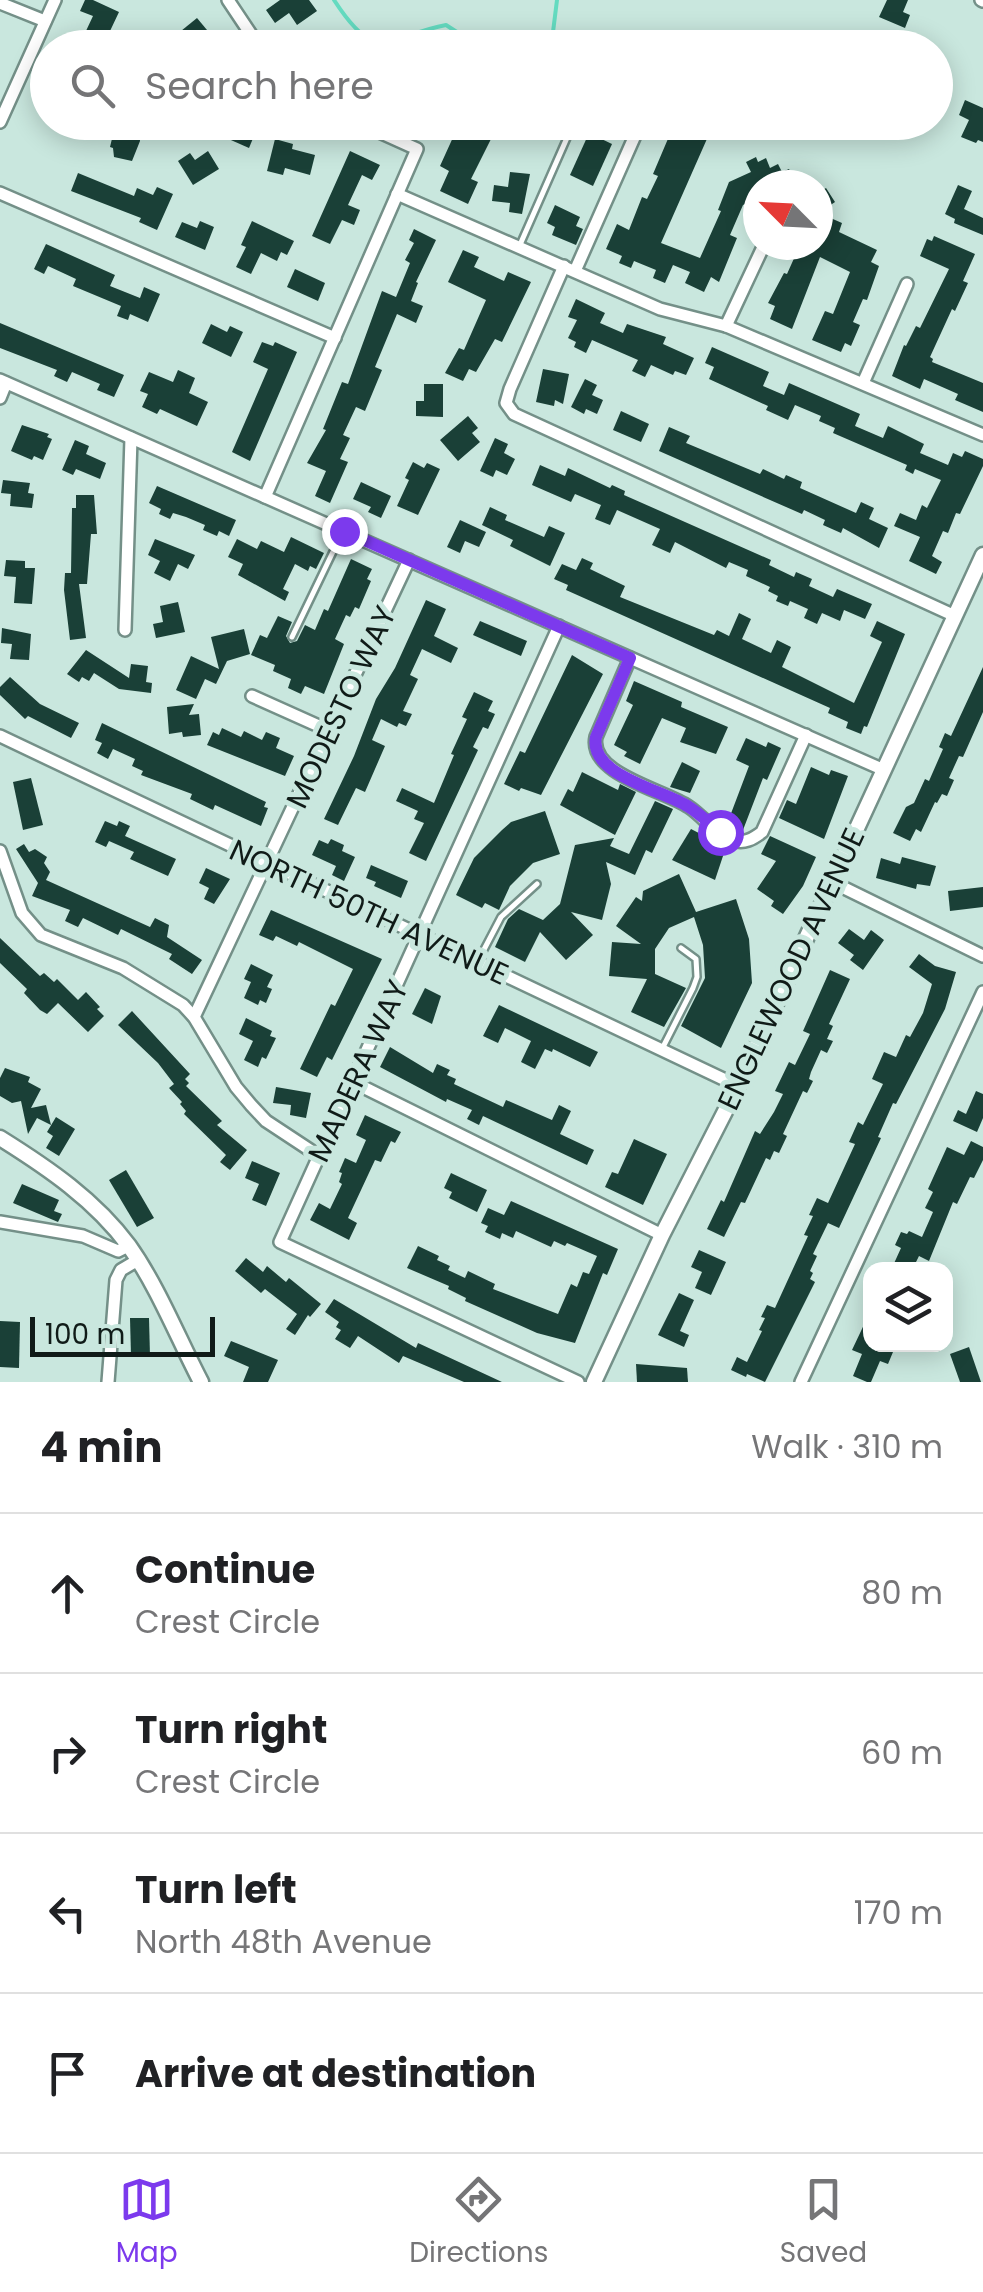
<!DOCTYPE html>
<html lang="en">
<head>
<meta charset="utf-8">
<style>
	body { margin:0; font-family:Poppins,sans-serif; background:#f6f6f6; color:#202124 }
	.controls { position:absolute; right:30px; bottom:30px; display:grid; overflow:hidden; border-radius:20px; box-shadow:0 5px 25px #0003 }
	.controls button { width:90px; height:90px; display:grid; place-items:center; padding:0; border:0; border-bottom:2px solid #e0e0e0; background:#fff; color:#202124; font:50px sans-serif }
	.compass { position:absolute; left:743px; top:170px; width:90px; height:90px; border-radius:50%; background:#fff; box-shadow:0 5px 25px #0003; rotate:294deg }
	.scale { position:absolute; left:30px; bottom:25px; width:185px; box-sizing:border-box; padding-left:10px; border:5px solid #101b18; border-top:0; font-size:28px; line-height:35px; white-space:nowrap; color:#101b18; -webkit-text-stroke:8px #c9e7de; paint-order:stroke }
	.stop { position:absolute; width:30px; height:30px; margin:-22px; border:8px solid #7c3aed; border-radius:50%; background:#fff }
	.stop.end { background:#7c3aed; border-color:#fff; box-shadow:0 2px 10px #0008 }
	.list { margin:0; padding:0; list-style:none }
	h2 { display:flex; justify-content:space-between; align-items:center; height:130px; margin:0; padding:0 40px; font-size:42px }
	h2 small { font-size:32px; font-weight:400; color:#757577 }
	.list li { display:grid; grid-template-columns:65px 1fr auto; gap:30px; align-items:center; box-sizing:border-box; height:160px; padding:0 40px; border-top:2px solid #e0e0e0 }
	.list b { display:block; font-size:38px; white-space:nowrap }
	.list p { margin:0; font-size:32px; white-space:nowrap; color:#757577 }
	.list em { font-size:32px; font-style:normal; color:#757577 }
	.icon { flex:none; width:55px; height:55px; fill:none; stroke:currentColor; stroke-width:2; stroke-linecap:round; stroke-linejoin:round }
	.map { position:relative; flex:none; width:983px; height:1382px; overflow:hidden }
	.search { position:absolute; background:#fff; box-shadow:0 5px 25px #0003; left:30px; right:30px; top:30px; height:110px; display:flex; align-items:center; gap:25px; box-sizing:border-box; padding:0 35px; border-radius:55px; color:#757577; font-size:38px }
	.sheet { height:770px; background:#fff }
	nav { display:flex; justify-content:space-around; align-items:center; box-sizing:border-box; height:140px; border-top:2px solid #e0e0e0; background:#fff; font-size:28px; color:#757577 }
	nav a { display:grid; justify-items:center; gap:5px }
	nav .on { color:#7c3aed }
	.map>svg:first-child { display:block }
</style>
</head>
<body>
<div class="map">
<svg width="983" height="1382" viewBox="0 0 983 1382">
	<rect width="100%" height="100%" fill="#c9e7de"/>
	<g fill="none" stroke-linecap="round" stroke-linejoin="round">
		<g stroke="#64dbc0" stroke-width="4">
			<path d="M334 0C378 68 387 36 446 25L463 36 473 48"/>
			<polyline points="551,48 557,0"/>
		</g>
	</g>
	<g fill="#1a4037">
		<polygon points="85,0 93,0 119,12 102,48 78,48 93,16 80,11"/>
		<polygon points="280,0 309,0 317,11 297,25 289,13 275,23 266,10"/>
		<polygon points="887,0 908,0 903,12 910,15 905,28 879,17"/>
		<polygon points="197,18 222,48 195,48 181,31"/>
		<polygon points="965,100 983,108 983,142 978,140 976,143 961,137 969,120 959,115"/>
		<polygon points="116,122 139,122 140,141 132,161 114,157 113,148 110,147"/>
		<polygon points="218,122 251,122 258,126 249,148 215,133"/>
		<polygon points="460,122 483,122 479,132 492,137 471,179 478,182 468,204 440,191 449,171 440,166"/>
		<polygon points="681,122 710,132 661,243 700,258 721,211 718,210 729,182 751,172 746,162 756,157 758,162 766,158 770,168 778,164 782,172 789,169 797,185 758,185 758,198 743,205 730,235 737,238 719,282 711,277 704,292 685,283 690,272 673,265 665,283 653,278 656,270 634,261 631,268 619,263 622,256 606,249 617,224 629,230 642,197 647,199 658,176 653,174 673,127 678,129"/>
		<polygon points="589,133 612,144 593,186 570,175"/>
		<polygon points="275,139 293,144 292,149 315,155 310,175 285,168 283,175 267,171"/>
		<polygon points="208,151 219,169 193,185 178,161 190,153 195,160"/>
		<polygon points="350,151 380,165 372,180 362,175 348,205 360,210 354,225 342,220 330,244 312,236"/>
		<polygon points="510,172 530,174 522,214 509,212 510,203 492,201 494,185 508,187"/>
		<polygon points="78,173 134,196 137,188 153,195 157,187 173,194 157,230 139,222 141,218 71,191"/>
		<polygon points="958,185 972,191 964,209 983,218 983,235 954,223 955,219 945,214"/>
		<polygon points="826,188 835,202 819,213 842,223 839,232 877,250 871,262 879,266 867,300 863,299 853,322 860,325 851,346 845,343 841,352 812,340 825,311 833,314 850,272 820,257 792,329 770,319 775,306 768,303 784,273 787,274 800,245 818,245 818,193"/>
		<polygon points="555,205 580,217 576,226 583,229 576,245 552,235 555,227 547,223"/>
		<polygon points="200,221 214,227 205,250 175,237 182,222 197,228"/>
		<polygon points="252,221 294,241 287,255 281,252 277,261 261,253 251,274 236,267 246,247 241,245"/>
		<polygon points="414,229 436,240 416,282 418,283 411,301 423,306 416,323 397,314 375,367 382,370 365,411 356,407 343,435 350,438 340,459 348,462 330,503 315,496 326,471 307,463 326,430 323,429 342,382 348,384 382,291 396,297 410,263 405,260 414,243 409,240"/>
		<polygon points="934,236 975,254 963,281 968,283 955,311 952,309 930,357 933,359 932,362 983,383 983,412 955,400 958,394 924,379 920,389 892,376 904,345 906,346 916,326 920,328 949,269 920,256 927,239 932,241"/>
		<polygon points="46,244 115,275 110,286 140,298 144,287 160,294 148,322 130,314 128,320 117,316 121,306 73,286 76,279 48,266 44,274 34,269"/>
		<polygon points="463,250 479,257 474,267 504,281 508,272 531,282 502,342 495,339 476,372 469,369 463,381 445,373 459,348 464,350 486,300 448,282"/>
		<polygon points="295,269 325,283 318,301 287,287"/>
		<polygon points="576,299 605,313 600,323 623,333 627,324 666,337 663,344 694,358 686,375 675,371 673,375 651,365 645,377 632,371 638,360 592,340 586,353 574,347 576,342 568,338 577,320 568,317"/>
		<polygon points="0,323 124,375 114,397 97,390 100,384 72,372 67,382 54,376 57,370 0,348"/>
		<polygon points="211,324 227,332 230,326 243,332 231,357 202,343"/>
		<polygon points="262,342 273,346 275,342 297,352 250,461 232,452 268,369 253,362"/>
		<polygon points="712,347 769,372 763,386 784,395 789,383 860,414 855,426 883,438 888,426 924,444 920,453 948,465 953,453 962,457 965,451 983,459 983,466 960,514 956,513 948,533 943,531 932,556 942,562 936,574 909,561 920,537 894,526 900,513 916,520 922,505 927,508 941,480 915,469 913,474 905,470 907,465 833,433 835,428 819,421 821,416 795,405 788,420 766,410 768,406 709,379 714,367 705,363"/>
		<polygon points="543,369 569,374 563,404 555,400 554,406 536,402"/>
		<polygon points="178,370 195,378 189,393 208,402 197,426 160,409 157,414 142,407 148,394 140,391 149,372 173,382"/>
		<polygon points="585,379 597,385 592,395 603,400 597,414 586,409 584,414 571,407"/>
		<polygon points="424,384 443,384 443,417 416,416 416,401 424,401"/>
		<polygon points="621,411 649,424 641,442 613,430"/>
		<polygon points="468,416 478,428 472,433 480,442 458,461 440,440"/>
		<polygon points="22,425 49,434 47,437 52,439 43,460 34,456 32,460 11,451"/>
		<polygon points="669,427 690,436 686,443 760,474 763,469 784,479 786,475 802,482 800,488 856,513 861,502 874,508 869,519 888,528 879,548 843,528 841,533 823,525 825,520 804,510 802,514 659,451"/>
		<polygon points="495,438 508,444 504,453 515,459 507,475 496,470 493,477 480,471"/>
		<polygon points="75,440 89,446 86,454 106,463 100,479 76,469 73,475 62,470"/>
		<polygon points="413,462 424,468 427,463 440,469 418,515 397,506 409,480 405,478"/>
		<polygon points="540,465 565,476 568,468 610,488 612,485 625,491 624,495 771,560 769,565 794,577 796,572 812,579 809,586 833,597 837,589 872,604 865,619 844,610 840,621 822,613 817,624 804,618 808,609 790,601 788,606 776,601 778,596 768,591 770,587 746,576 748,570 729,562 726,568 675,542 670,553 652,545 660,529 617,510 610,525 595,519 601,505 575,494 571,502 532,485"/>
		<polygon points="3,480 30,483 28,493 34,494 32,508 10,506 11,494 1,493"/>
		<polygon points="361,482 391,496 381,518 368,512 371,507 353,499"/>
		<polygon points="157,486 236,520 229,536 219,531 217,536 203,530 205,525 186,517 173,513 170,519 159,514 161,509 149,503"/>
		<polygon points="76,495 94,495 97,534 91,534 87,584 79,584 86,638 70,640 64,590 65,573 71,573 72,508 76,508"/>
		<polygon points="490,507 507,515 505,520 544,537 549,526 565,533 550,566 510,546 513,540 482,525"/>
		<polygon points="460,520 486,532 479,547 465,541 460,553 447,547"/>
		<polygon points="291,537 324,553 316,569 310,566 308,571 295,564 283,589 289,592 285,601 238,575 243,564 228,557 237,539 257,549 261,541 284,552"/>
		<polygon points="155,539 195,555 188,569 178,564 170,581 154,573 160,561 148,555"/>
		<polygon points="582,558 593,563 590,569 625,586 620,597 714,635 717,630 729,636 739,613 751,619 742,639 771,653 777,640 791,647 782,667 854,703 882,642 870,636 877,621 905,634 867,727 864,726 861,734 846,728 848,722 828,713 830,708 566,590 568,585 554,579 562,564 576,570"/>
		<polygon points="351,559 372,569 367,579 371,581 359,609 355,607 350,617 346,615 335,639 344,644 324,694 305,686 301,694 288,688 291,679 273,671 275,665 251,655 260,635 267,638 278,616 292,622 286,636 290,643 297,641 305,625 315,630 324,609 328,611"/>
		<polygon points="6,560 25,561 25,568 35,568 32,604 14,603 16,577 4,576"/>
		<polygon points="426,600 446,609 434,636 458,648 451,663 422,649 410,675 418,679 403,711 412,714 406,726 399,723 397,727 381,719 372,740 385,746 365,792 356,788 338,825 324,819 354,756 376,699 395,668"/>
		<polygon points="178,602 185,632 156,638 153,624 163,622 160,606"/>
		<polygon points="480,621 527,641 521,656 473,635"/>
		<polygon points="2,628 31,634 29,660 10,659 12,644 1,643"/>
		<polygon points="244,629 250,654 227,661 216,684 205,679 196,699 176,690 191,656 219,669 211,637"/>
		<polygon points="86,650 129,678 131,664 148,666 146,682 152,683 151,693 119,689 94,673 89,681 82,677 79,682 67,674"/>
		<polygon points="572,655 603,674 541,795 521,788 519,791 504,784 520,751 525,753"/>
		<polygon points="983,667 983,712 963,757 959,756 949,778 954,780 947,796 942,794 937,803 935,802 921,832 916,829 910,841 893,833 906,807 914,803 925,779 929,781 943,749 939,747 945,733 951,736"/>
		<polygon points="10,677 40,704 79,723 71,738 28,716 25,719 0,695 0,687"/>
		<polygon points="634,681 682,702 681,707 728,727 716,754 680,742 686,728 662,718 640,764 624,756 627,752 614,745 633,705 626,701"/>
		<polygon points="474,692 493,701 488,711 495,714 488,729 483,727 473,747 478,750 426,861 409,853 424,823 414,819 418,811 396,801 402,788 434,803 454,755 451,754 467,719 462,717"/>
		<polygon points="194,704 189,715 199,714 201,735 183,737 182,732 169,734 167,707"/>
		<polygon points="102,723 266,802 264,807 268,808 261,826 215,805 213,810 190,799 192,794 141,775 143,771 132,766 135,759 113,749 108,759 97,753 102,743 95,740"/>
		<polygon points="222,728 241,737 244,731 262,740 266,732 280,738 276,748 294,756 285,776 207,745 213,732 219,735"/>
		<polygon points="746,738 766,747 768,742 781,748 767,780 763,778 743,830 727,824 749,766 736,760"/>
		<polygon points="682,762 700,771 690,793 670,787"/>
		<polygon points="811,767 829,775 831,770 848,776 824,839 779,818 787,800 796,804"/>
		<polygon points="582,772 618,790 620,784 636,792 615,835 560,805 568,789 573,792"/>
		<polygon points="31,778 43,825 23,830 13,782"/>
		<polygon points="655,801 673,809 652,853 646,850 635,875 606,862 611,884 602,920 571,912 593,935 566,960 540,932 525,962 495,947 508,919 519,909 543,920 560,904 575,845 614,838 610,846 629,854"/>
		<polygon points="545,811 560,854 533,863 510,886 499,910 485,903 482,908 456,895 474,858 502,830 511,822"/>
		<polygon points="105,821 117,826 119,821 130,826 125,836 176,859 168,876 130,859 134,852 109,841 106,847 95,842"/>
		<polygon points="691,829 726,847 715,880 672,860"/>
		<polygon points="770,836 816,857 803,886 783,914 771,906 774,901 757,889 776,861 761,854"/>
		<polygon points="331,839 344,845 342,851 355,857 344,881 332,875 336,866 312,855 319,840 328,844"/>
		<polygon points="24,844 29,852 35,849 47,857 44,863 50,872 46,880 150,927 155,918 169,925 167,937 202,960 192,974 169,959 172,954 121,929 118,935 83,918 78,927 65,921 70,910 32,896 38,883 16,849"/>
		<polygon points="902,857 936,866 930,886 917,884 916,889 876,878 881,858 900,864"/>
		<polygon points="371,865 408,881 401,898 374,886 376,882 366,878"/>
		<polygon points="206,868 230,879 214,904 204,899 209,888 199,883"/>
		<polygon points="679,874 696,912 736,899 749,939 752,983 721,1048 681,1026 705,978 703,945 694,917 669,928 655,949 655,974 686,988 664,1027 631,1012 647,979 609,976 612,942 641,944 616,926 636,897 642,901 643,891"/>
		<polygon points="983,887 983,907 950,911 948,891"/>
		<polygon points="271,910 382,959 332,1060 327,1057 317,1077 300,1069 331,1004 335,1006 353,969 299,942 297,946 276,936 273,941 259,935"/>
		<polygon points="849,929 864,940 871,930 884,940 863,970 850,960 854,955 838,943"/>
		<polygon points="0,938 40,976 44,973 54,982 57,979 78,1000 86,992 100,1007 97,1009 104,1016 88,1032 58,1003 47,1014 40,1010 24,993 27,989 0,963"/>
		<polygon points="919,954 935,966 956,972 945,1009 896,1104 893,1103 878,1137 881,1138 839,1228 828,1223 813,1254 817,1256 810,1271 813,1273 810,1279 815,1282 765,1382 747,1374 746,1377 731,1370 737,1357 747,1362 762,1331 759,1330 765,1318 761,1317 767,1305 775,1308 808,1236 804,1235 813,1216 809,1215 817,1198 828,1203 855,1144 849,1142 858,1122 863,1125 883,1084 872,1079 884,1052 896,1057 906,1035 910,1037 923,1013 932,984 909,967"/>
		<polygon points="251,964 273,975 267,987 272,989 266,1003 260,1000 258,1005 244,998 251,982 244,979"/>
		<polygon points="830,970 850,979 829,1024 833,1026 827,1039 833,1041 827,1053 821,1050 811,1072 809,1079 813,1081 807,1093 803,1091 783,1134 787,1136 779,1153 774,1151 770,1160 766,1158 745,1203 741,1202 724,1237 707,1229 721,1200 724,1202 755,1131 760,1134 774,1112 783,1094 775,1091 789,1062 795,1065 810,1034 803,1031"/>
		<polygon points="425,988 441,996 432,1024 412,1014"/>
		<polygon points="499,1005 598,1052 590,1067 553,1049 552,1052 545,1049 535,1069 521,1062 531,1041 505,1028 498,1043 483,1036"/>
		<polygon points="132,1011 190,1074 185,1079 189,1083 186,1086 222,1121 217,1125 247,1150 230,1170 220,1162 226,1155 184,1114 186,1111 180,1104 182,1102 169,1088 174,1084 158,1063 118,1025"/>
		<polygon points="246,1018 272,1031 270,1036 276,1038 266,1059 262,1057 258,1067 244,1060 253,1041 239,1034"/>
		<polygon points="390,1047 433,1073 437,1064 450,1070 447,1075 456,1079 454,1084 503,1107 506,1100 552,1120 559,1105 571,1111 560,1134 594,1150 587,1165 483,1116 479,1125 467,1119 472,1110 447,1099 446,1102 380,1067"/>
		<polygon points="5,1068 30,1077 28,1082 41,1089 31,1108 46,1105 51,1125 37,1118 28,1134 21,1101 12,1103 0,1096 0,1078"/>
		<polygon points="276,1087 311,1093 306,1118 290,1115 291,1105 273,1103"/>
		<polygon points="976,1091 983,1094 983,1118 977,1132 953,1121 958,1110 966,1114"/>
		<polygon points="365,1115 401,1132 395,1143 391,1141 381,1162 375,1160 348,1218 357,1223 349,1240 310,1220 319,1203 330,1209 342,1184 339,1182 342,1173 339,1172 345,1158 356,1163 366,1140 356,1135"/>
		<polygon points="56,1117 75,1129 59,1156 46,1148 53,1136 47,1132"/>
		<polygon points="634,1139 667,1154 643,1205 605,1187 612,1172 618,1174"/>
		<polygon points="971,1141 983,1147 983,1160 974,1178 970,1177 957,1204 953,1202 929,1261 919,1256 912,1270 891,1270 901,1248 895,1245 901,1232 907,1234 909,1231 922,1237 933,1212 925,1208 933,1192 928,1189 947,1147 964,1155"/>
		<polygon points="252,1161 280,1173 266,1206 252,1200 259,1184 245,1178"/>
		<polygon points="126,1170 154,1218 137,1227 109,1180"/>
		<polygon points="451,1173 487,1190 477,1212 449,1198 452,1192 444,1188"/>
		<polygon points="22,1184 59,1200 54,1211 62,1214 58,1222 13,1203"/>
		<polygon points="511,1201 618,1249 607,1275 603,1273 575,1343 537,1333 465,1301 466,1298 448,1289 449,1286 407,1268 418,1246 439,1256 437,1260 450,1266 448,1270 465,1278 468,1271 495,1284 493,1289 558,1314 571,1284 577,1287 583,1272 589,1274 597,1256 567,1243 565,1246 554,1241 551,1247 516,1231 513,1238 502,1233 500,1239 485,1232 488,1226 481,1223 488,1208 504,1215"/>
		<polygon points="699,1250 726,1262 711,1295 695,1288 702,1272 691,1267"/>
		<polygon points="246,1258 263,1272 267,1266 286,1282 289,1278 321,1304 310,1317 308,1315 295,1335 286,1329 297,1314 265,1289 261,1293 235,1271"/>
		<polygon points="679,1293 694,1300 680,1331 689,1335 684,1347 658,1335"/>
		<polygon points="334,1299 416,1348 418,1343 502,1382 464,1382 403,1356 399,1363 358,1336 350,1348 335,1339 341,1330 336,1327 339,1322 325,1312"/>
		<polygon points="870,1312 870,1344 893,1352 888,1364 880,1361 871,1382 867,1382 853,1376 862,1354 852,1350"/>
		<polygon points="130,1318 149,1318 150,1356 131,1356"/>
		<polygon points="0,1321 20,1322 19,1368 0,1367"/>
		<polygon points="231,1341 278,1360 268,1382 243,1382 249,1367 224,1356"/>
		<polygon points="969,1347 981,1382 960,1382 950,1354"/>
		<polygon points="636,1364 687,1368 688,1382 637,1382"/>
	</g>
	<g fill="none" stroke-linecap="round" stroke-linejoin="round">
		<defs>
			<g id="service">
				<polyline points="519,247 574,122"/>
				<polyline points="292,637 343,531"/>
				<polyline points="478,961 501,917 537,884"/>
				<polyline points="663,1047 693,988 697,977 696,959 681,948"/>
			</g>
			<g id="minor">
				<polyline points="228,0 260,48"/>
				<polyline points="981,0 983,1"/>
				<polyline points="0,3 45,21"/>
				<polyline points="0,122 55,0"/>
				<polyline points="175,123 176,122"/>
				<polyline points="0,193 335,338"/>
				<polyline points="397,194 660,309 726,326 983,435"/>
				<polyline points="564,266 510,389 506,403 514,414 955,616"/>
				<polyline points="575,271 641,122"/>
				<polyline points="726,326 764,245"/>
				<polyline points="0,380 884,770"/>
				<polyline points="863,383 907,284"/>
				<polyline points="0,398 6,383"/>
				<polyline points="265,497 417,149 357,122"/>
				<polyline points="559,626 280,1242 578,1382"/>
				<polyline points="125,630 131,438"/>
				<path d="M630 658 596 737C588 774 664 790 689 807 704 817 716 835 733 840 744 844 753 839 762 832L806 735"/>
				<polyline points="252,696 330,731"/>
				<polyline points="0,736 738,1086"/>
				<polyline points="0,851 22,913 41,935 123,968 183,1005 194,1017 236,1087 251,1105 266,1121 319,1156"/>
				<polyline points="832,882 983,956"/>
				<polyline points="194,1017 409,560"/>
				<polyline points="353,1082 662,1235"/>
				<polyline points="0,1222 83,1236 118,1251 128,1246"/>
				<polyline points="108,1382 116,1280 121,1270 138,1260"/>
				<polyline points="801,1382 983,992"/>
			</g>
			<g id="tertiary">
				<path d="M0 1138C48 1168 95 1200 129 1246 158 1287 178 1338 201 1382"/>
				<polyline points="594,1382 662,1235 738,1086 983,555"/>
			</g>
		</defs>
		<use href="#service" stroke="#749088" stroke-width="10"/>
		<use href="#minor" stroke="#749088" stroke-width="16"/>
		<use href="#tertiary" stroke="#749088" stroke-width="19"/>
		<use href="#service" stroke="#fff" stroke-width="5"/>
		<use href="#minor" stroke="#fff" stroke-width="11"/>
		<use href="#tertiary" stroke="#fff" stroke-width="14"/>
	</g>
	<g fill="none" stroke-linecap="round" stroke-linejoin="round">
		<path stroke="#7c3aed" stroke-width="12" d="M344 531 630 658 596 737C588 775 663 790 689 807 700 814 710 824 720 832"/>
	</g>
	<g text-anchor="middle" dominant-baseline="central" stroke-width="10" stroke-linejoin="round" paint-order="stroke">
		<g font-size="30" fill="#101b18" stroke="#c9e7de">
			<text transform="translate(341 707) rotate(-65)">MODESTO WAY</text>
			<text transform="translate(369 912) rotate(25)">NORTH 50TH AVENUE</text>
			<text transform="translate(791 969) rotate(-65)">ENGLEWOOD AVENUE</text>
			<text transform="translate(358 1071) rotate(-65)">MADERA WAY</text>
		</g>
	</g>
</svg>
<div class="controls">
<button><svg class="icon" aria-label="layers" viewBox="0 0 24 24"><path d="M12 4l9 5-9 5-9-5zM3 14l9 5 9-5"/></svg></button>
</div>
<svg class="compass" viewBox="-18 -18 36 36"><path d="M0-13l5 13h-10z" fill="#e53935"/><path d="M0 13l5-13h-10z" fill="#757577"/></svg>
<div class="scale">100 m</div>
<div class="stop" style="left:720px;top:832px"></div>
<div class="stop end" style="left:344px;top:531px"></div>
<div class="search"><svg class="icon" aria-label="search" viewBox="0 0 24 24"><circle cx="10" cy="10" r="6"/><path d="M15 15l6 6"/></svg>Search here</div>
</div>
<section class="sheet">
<h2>4 min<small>Walk · 310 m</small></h2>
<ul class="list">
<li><svg class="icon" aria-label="ahead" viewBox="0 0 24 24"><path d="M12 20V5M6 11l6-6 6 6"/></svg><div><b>Continue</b><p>Crest Circle</p></div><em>80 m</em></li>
<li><svg class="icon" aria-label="right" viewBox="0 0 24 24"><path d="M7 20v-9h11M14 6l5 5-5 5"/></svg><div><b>Turn right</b><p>Crest Circle</p></div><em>60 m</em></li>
<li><svg class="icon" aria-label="left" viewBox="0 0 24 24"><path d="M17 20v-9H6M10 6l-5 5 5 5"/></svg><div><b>Turn left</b><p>North 48th Avenue</p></div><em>170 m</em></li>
<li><svg class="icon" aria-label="arrive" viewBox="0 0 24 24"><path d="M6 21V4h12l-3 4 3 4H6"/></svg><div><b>Arrive at destination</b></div></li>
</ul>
</section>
<nav>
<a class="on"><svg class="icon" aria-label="map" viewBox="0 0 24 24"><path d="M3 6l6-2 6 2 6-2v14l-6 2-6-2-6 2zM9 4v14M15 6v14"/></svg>Map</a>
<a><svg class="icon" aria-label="directions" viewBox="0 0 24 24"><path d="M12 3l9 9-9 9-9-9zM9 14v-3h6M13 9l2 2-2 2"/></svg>Directions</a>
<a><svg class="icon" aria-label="saved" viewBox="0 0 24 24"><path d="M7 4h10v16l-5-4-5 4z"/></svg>Saved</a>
</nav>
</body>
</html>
